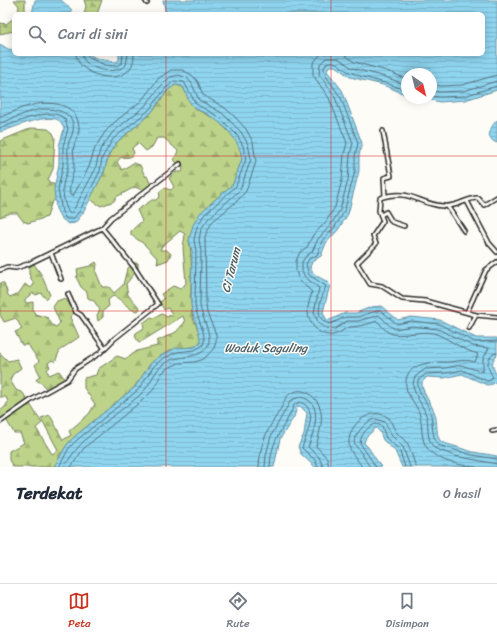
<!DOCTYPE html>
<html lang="id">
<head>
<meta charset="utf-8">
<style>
	body { margin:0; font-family:Sriracha,sans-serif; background:#f2f2f3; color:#1f2937 }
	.compass { position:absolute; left:401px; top:68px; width:36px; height:36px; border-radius:50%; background:#fff; box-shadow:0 2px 10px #0003; rotate:145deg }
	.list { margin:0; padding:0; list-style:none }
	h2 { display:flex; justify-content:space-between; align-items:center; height:52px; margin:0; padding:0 16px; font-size:17px }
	h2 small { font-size:13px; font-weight:400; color:#747a83 }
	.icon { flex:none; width:22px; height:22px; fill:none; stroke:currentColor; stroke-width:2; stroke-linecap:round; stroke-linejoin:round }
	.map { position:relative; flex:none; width:497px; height:467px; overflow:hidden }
	.search { position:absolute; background:#fff; box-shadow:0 2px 10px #0003; left:12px; right:12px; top:12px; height:44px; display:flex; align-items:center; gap:10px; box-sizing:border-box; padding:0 14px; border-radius:6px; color:#747a83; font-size:15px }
	.sheet { height:116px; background:#fff }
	nav { display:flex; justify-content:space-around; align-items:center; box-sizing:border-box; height:56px; border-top:1px solid #e0e1e3; background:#fff; font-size:11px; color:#747a83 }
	nav a { display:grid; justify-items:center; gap:2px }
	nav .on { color:#c8321e }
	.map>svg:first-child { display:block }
</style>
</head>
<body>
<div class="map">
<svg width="497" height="467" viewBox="0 0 497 467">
	<defs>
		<pattern id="forest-firs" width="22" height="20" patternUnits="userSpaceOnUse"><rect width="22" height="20" fill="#bcd389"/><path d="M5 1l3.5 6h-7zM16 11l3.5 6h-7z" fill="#a2b576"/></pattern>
		<pattern id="water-rules" width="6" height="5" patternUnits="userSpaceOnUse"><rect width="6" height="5" fill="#8fd5f0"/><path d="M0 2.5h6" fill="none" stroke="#7cb7ce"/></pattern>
	</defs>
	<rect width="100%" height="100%" fill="#fdfcf7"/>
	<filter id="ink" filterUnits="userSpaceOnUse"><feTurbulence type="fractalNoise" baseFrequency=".025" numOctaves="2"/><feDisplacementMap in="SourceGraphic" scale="8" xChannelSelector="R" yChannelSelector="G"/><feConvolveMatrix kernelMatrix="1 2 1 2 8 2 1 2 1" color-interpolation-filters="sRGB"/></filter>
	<g filter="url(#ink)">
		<g fill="url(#forest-firs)" stroke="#747f5a">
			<polygon points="14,0 25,0 25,14 18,14 19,6"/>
			<polygon points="84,0 102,0 97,14 84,14 86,6"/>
			<polygon points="14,18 14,31 0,34 0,23 6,24"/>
			<path d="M178 84 184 89 194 108 217 120 234 137 240 147 242 159 233 184 210 204 189 240C194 264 189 289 192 314 193 323 203 334 200 343L194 347 170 350 151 363 135 387 74 437 66 446 54 467H13L9 460V451L24 443 20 433H14L5 418 0 421V411L5 407 8 402 6 397H0V353L8 361 17 359 21 368 13 374 10 380 16 390 23 393 42 423 36 428 52 454 58 450 41 418 50 415 63 440 71 435 69 431 89 414 95 404 84 388V378L96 375 98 369 117 356 126 359 137 351 157 346V341L176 332 185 322 183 316 139 343 135 336 136 333 144 328 143 323 151 317 154 318 162 314 167 317 172 314 168 308 164 310 160 302 164 299 161 294 173 286 181 289 186 283 183 248 185 234 180 231 162 246 160 250H167L171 254 168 260 157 264 158 259 144 244 131 235V231L142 221 137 210 152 200H156L160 196 159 192 164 188 171 190 174 187 169 178 176 172H182L183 169 174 160 178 151 164 138H157L152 147 146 151 138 143 132 148 134 153C130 160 126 156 120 158L117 162 122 170 133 163 140 165 145 176H147L151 185 144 191 135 187 116 197 114 201 101 206 89 199 104 172 109 154 117 142 151 113 170 88Z"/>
			<polygon points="32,128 48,129 53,133 55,138 53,169 48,180 51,184 54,184 56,198 51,204 47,217 28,223 23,221 17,213 10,213 0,217 0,141"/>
			<path d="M96 262 97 264 96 272 102 287H109L114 293 123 285 127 269 134 263H138V269L126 284 128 295 140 308 138 311C128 311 123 299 113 296L108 300 109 306 103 311V317L98 321 97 315 100 310 94 301 88 298 87 292 81 287 76 277 78 275 77 269 90 266Z"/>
			<polygon points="34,264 41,274 50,295 46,299 41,293 36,295 33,293 25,299 25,302 27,303 33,302 33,310 35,314 48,318 52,325 56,327 60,323 53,307 57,301 65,298 75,312 70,317 79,337 60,350 55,362 52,360 48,363 50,367 47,370 49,375 59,371 67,382 48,393 43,384 36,380 40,375 35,365 39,361 28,345 22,345 15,332 22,329 16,318 4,322 0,315 0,283 4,283 8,295 10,297 19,293 25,284 30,288 34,285 29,274 29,267"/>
		</g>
		<g fill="url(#water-rules)" stroke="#6791a1">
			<polygon points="35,0 61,0 71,9 72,14 32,14"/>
			<path d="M163 0H497V90L465 100 440 102 423 98H431V74H407V95L383 85 350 77 335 66H329L327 71 342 90 362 143 359 156V171L348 214 338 230 326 243 321 256 312 262 310 267C313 278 324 277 330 285L323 312 326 319 330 320 345 313H356L371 307 381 306 398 320 411 317 440 320 476 338H497V355C487 365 497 370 497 380L493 384 487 385 462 374 444 378 427 377 422 382C421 392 432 404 435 414 438 423 435 434 441 442L473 452 497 456V467H402L395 451 383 440 380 432 376 428 366 437 364 443 368 447 381 467H315L301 454 298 447 304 434 307 413 300 406 297 407 294 417 280 439 274 467H54L66 446 74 437 135 387 151 363 160 356 176 348 194 347 200 343C202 337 192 315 191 305L192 251 189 240 193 225 200 213 233 184 242 159C240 140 224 124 207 114 203 112 197 110 194 107 187 102 187 92 182 86L175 85 167 91 151 113 117 142 109 154 104 172 83 213 75 223 68 224 61 218 56 209 54 189 59 164V146L64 129 61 122C50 111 14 128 0 132V44L8 49 14 50V54H88L96 58 116 62 119 60V54H483V14H166Z"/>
			<path d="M497 120V143C484 138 490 128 497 120Z"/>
		</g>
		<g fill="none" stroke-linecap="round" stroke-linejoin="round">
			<g stroke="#536f7a" stroke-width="1">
				<path d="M76 54C77 78 135 91 134 54"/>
				<path d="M82 54C83 70 116 76 126 65L128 54"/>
				<polyline points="87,54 89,58 105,65 116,66 122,63 123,54"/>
				<path d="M321 54 313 63V75L329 98 347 143 344 154 342 180 335 207 325 223 313 235 307 247 300 252 296 261V271L299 280 312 292C311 296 309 301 308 307 306 321 318 337 333 335 340 334 344 328 350 327 361 326 366 325 377 321 381 324 383 329 388 332 400 340 423 327 439 335 452 341 463 350 478 354L475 362C461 358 455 363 442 362 425 362 400 366 407 391 410 398 416 405 419 412 422 421 421 430 423 439 428 460 457 465 476 467"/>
				<polyline points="344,54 354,62 387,71 407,79"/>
				<polyline points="431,84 441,86 462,85 497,75"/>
				<path d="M407 85 385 77 352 68 338 58H326L320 64 319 74 334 95 353 143 350 155 348 180 340 210 330 226 318 239 312 252 306 256 302 262V271L305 277 319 288 314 313 319 324 326 328 335 329 347 321H358L379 315 390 326 395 329 412 326 438 329 473 346 489 348 483 359V372L461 365 445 368 425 369 415 377C408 390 424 404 427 418 429 429 426 438 434 448L455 456 497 464"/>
				<path d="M407 91C388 82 368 80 350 72 341 69 339 60 328 62L324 67V73L341 98 358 143 355 156V171L344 212 334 228 322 241 317 255 309 259 306 264 309 275 326 286C322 299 311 319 330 324L346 317H357L380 310 397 324 411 321 439 324 475 342 497 341"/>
				<polyline points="431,91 440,92 463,91 497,81"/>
				<polyline points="431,96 440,97 464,96 497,86"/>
				<path d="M0 117C10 114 19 108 29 106 48 100 79 102 79 129 79 135 75 140 74 146 72 152 75 159 74 165 74 175 68 184 70 195L73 196 89 167 95 148 105 132 116 121 141 101 159 78 171 70H182L192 75 198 82 203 95 225 108 235 117 246 129 253 142 256 162 246 191 237 201 212 222 205 236 206 304 207 313 216 334V342L214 348 204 359 195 362 179 363 168 368 162 373 153 390 145 398 84 448 71 467"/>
				<path d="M0 123C15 119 28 110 44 109 58 109 76 113 73 131 72 137 68 141 68 146 67 152 69 158 68 164 68 172 64 178 63 185 62 192 65 209 70 214L74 209 95 170 100 150 113 132 145 106 161 86 170 77 179 75 187 78 192 84 199 100 222 113 241 132 248 144 251 159 240 190 208 219 201 229 199 240 201 251 200 305C201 317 213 335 208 345 202 360 178 354 165 363 153 371 151 385 141 394 112 419 85 432 64 467"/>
				<path d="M0 128C16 124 51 105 65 119L68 129 63 146V165L58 189 62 212 66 219H73L79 212 100 171 102 158 113 139 149 110 165 89 174 81 184 82 196 104 219 117 237 135 243 146 246 159 236 186 204 215 197 227 194 240 196 251 195 305C196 318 208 335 203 345L195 350 177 352 162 359 154 366 138 390 77 440 69 448 59 467"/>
				<path d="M497 353 493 354C485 362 488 369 493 377L491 380 487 381 462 370 446 373 426 374 418 380C416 390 425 399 429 408 434 420 430 434 438 445L472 455 497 459"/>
				<path d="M259 467C260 442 267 431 280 410 284 404 284 397 291 393 297 390 303 390 308 393 328 405 321 428 316 446L327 458 329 467"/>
				<path d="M265 467 266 455 271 436 291 400 300 397C325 401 314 432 308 447L319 457 323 467"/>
				<path d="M270 467C271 437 285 429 294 405L300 402C320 409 306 434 302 448L315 460 318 467"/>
				<path d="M362 467C358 459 349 453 349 443 348 424 372 405 389 418L396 432 408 444 416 467"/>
				<path d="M370 467C367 463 366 460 363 456 357 445 348 444 361 429 366 424 369 420 376 419L385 422 391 435 403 447 410 467"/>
				<path d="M376 467 360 443C361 434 368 426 376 424L382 426 386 438 399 449 405 467"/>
			</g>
			<defs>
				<g id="minor">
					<polyline points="145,0 147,3"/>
					<polyline points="383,131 391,176 384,178 385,196"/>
					<path d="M497 197 484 205 478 198C468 197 457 208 443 206 417 204 411 188 380 198L379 211 383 221 373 236 376 244 357 263 370 284 382 286 402 299 425 301 476 315 497 317"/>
					<polyline points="467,201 489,243 497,252"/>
					<polyline points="448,207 464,231"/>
					<polyline points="381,215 386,212 392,222 404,226"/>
					<polyline points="102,228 111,218 180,164"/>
					<polyline points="51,253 61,279"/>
					<polyline points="0,270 7,267 16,268 28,264 102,228 134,267 158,304 114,339 100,353 75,369 67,380 33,399 0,422"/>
					<polyline points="68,294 76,312 81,315 105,349"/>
					<polyline points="467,312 486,270 497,262"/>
					<polyline points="469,328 476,315"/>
					<polyline points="492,431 497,430"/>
				</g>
			</defs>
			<use href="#minor" stroke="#2b2b2b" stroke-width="6"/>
			<use href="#minor" stroke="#fdfcf7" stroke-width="3"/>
		</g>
	</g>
	<path fill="none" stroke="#d62828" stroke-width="1" stroke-opacity="0.55" d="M166 0V14M331 0V14M166 54V467M331 54V467M0 156H497M0 311H497"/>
	<g text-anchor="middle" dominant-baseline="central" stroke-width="3" stroke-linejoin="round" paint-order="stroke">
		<g font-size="12" font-style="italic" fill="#495e66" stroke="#fdfcf7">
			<text transform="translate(231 270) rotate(-76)">Ci Tarum</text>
			<text x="266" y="348">Waduk Saguling</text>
		</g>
	</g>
</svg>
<svg class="compass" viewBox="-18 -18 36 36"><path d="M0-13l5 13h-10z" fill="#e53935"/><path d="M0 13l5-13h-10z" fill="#747a83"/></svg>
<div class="search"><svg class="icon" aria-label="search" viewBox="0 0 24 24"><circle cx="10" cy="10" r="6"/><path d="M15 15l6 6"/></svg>Cari di sini</div>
</div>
<section class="sheet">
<h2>Terdekat<small>0 hasil</small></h2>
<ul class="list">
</ul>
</section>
<nav>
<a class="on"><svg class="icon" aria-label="map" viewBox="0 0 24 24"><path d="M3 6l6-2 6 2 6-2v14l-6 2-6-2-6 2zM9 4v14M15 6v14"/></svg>Peta</a>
<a><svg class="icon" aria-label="directions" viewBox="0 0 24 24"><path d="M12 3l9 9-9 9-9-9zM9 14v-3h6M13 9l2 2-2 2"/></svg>Rute</a>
<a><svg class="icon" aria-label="saved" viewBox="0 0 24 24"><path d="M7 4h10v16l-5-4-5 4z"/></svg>Disimpan</a>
</nav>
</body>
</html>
